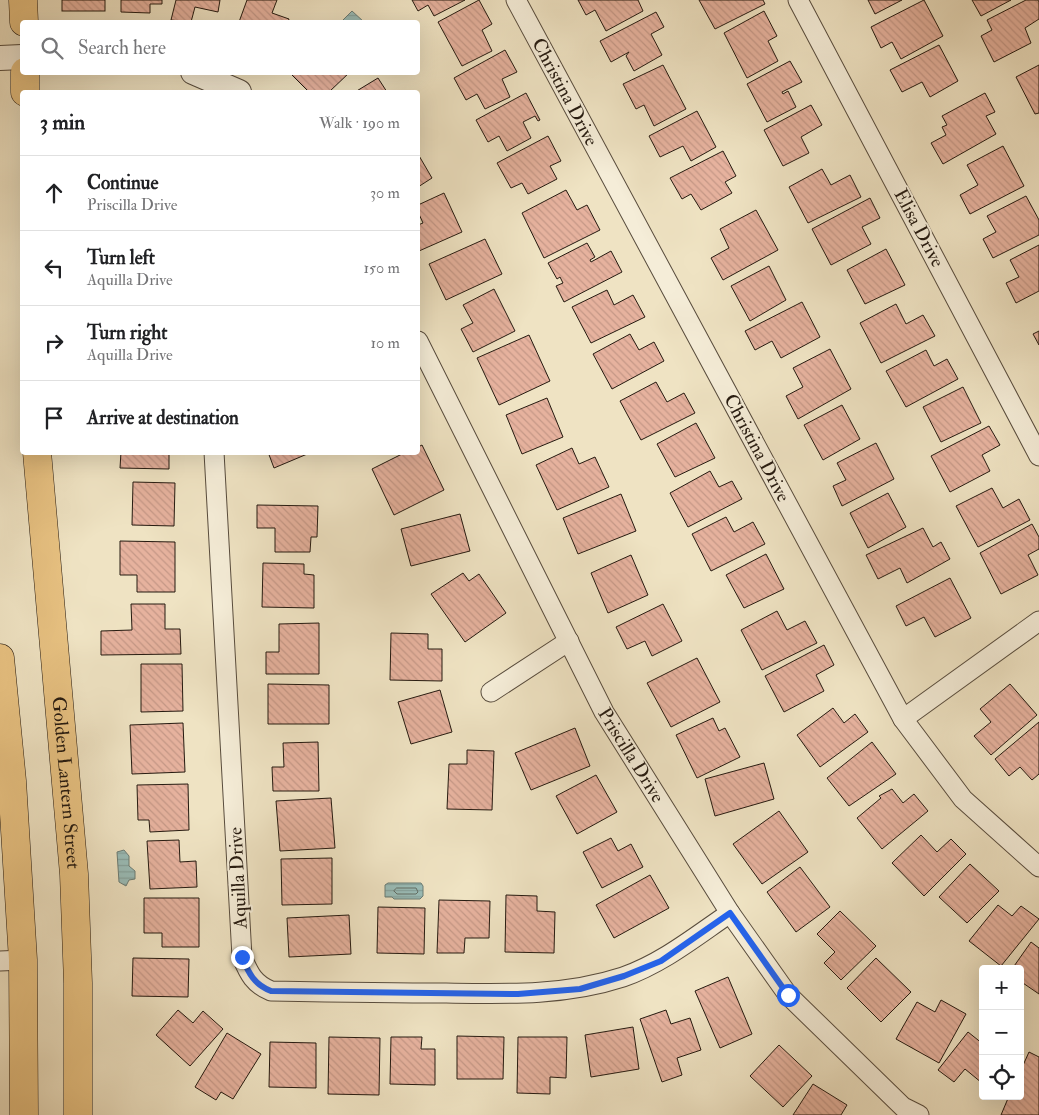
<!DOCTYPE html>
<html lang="en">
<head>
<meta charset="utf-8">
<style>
	body { margin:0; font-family:"IM FELL Double Pica",serif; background:#f6f6f6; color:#202124 }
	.controls { position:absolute; right:15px; bottom:15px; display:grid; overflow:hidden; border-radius:5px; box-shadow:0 5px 20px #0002 }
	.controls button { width:45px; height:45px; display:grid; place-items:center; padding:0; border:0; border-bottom:1px solid #e0e0e0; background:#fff; color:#202124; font:25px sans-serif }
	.stop { position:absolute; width:15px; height:15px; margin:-11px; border:4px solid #2563eb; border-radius:50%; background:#fff }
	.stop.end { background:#2563eb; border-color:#fff; box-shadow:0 1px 5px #0008 }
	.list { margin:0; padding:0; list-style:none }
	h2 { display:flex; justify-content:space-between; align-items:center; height:65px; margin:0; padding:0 20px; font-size:21px }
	h2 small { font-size:16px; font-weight:400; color:#757577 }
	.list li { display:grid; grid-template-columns:32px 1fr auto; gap:15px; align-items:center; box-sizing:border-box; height:75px; padding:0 20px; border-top:1px solid #e0e0e0 }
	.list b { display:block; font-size:19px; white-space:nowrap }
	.list p { margin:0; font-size:16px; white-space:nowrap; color:#757577 }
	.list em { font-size:16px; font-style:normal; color:#757577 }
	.icon { flex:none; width:28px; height:28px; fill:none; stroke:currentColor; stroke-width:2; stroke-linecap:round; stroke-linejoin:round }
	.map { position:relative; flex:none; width:1039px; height:1115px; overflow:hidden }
	.search { position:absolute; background:#fff; box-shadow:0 5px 20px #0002; left:20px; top:20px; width:400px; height:55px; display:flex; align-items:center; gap:12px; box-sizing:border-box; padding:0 18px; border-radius:5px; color:#757577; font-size:19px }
	.panel { position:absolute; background:#fff; box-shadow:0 5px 20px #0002; left:20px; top:90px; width:400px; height:365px; border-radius:5px }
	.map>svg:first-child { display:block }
</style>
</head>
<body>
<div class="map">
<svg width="1039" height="1115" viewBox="0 0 1039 1115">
	<defs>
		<pattern id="water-rules" width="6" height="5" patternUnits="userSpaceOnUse" patternTransform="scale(1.25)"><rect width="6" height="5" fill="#9abdb8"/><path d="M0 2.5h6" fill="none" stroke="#85a29d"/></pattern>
		<pattern id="building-back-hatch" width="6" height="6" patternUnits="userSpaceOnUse" patternTransform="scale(1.25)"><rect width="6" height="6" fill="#e6b29e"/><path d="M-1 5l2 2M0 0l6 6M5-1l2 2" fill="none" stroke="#c59887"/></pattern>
	</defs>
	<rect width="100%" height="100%" fill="#efe3c3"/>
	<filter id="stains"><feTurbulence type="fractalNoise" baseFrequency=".004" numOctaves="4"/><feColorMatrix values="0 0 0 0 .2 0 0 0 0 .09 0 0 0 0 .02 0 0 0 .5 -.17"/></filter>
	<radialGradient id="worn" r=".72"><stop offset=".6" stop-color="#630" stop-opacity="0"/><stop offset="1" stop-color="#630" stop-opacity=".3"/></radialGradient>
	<g fill="url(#water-rules)" stroke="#6b7c75">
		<polygon points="352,11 364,22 345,22 343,20"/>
		<polygon points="124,850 129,856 129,866 135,871 135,879 129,880 126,886 119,882 117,852"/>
		<polygon points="388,883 421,883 423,886 423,896 420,899 394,899 392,897 385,897 385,885"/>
	</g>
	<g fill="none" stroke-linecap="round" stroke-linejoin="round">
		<polygon stroke="#606c64" stroke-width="1" points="397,888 416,888 418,892 416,894 397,894 394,891"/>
	</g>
	<g fill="url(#building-back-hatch)" stroke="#251a10">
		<rect x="62" y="0" width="43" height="11"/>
		<polygon points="121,0 162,0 162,4 150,4 150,13 121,12"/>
		<polygon points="176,0 220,0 218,12 195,7 191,22 171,20"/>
		<polygon points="247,0 277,0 272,13 289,19 288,22 239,22"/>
		<polygon points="412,0 465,0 434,16 428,5 418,11"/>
		<polygon points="479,0 492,24 482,30 492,51 462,66 438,22"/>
		<polygon points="578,0 638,0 643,11 606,31 595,10 586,15"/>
		<polygon points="699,0 763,0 765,4 715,29"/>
		<polygon points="868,0 902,0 875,14"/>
		<polygon points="924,0 943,36 901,59 892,42 881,48 871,27"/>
		<polygon points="972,0 1011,0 981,16"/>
		<polygon points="1026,0 1038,0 1039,2 1039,19 1025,28 1031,43 994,62 981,36 992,30 987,20"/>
		<polygon points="764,11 777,36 768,41 778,61 747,78 724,33"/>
		<polygon points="656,12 664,27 651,34 662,55 634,71 626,56 629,52 611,62 600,41"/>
		<polygon points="939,45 958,81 930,97 922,82 902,92 890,70"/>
		<polygon points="505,50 517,72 502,79 510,97 485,109 477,94 466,100 454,78"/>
		<polygon points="790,61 802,82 782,92 783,94 788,91 796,107 767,122 747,84"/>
		<polygon points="663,65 686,109 654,126 644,105 636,109 623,84"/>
		<polygon points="1039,65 1039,113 1035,114 1016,77"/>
		<polygon points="289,72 350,72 329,92 309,92"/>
		<polygon points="378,78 387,92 355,92"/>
		<polygon points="526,93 540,120 538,121 535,116 523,122 531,138 507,151 499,136 488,142 476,120"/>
		<polygon points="985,93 995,112 986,116 996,134 943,164 931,143 946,135 942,127 947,125 942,116"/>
		<polygon points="811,105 822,125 801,137 809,153 783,166 764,130"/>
		<polygon points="697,111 716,147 691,161 683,146 660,157 649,136"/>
		<polygon points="548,136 561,161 550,166 557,179 528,194 522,183 511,188 497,163"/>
		<polygon points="1003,146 1024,186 970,214 960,195 978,185 967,165"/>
		<polygon points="723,151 736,176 725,182 732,193 701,210 691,194 682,199 670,178"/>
		<polygon points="418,154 432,178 418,187"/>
		<polygon points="822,169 831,185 850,175 861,197 808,223 789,187"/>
		<polygon points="566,190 577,210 587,205 600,230 544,258 522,213"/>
		<polygon points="444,193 462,232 419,251 418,225 423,223 418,212 418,205"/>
		<polygon points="1026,196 1039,220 1039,235 993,258 983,239 996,232 987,216"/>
		<polygon points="870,198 880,218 862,227 871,244 831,265 812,229"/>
		<polygon points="756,210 778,250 723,280 711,258 729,248 720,229"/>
		<polygon points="485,239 502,274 446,300 429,264"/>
		<polygon points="587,243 595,257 590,260 591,262 611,251 622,272 564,302 556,286 563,283 560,277 557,279 548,263"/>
		<polygon points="1039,245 1039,291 1016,303 1006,283 1019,277 1010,260"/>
		<polygon points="886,249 905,285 865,304 847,270"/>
		<polygon points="769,266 786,300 750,321 731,286"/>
		<polygon points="494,289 515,331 473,352 461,329 473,323 463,305"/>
		<polygon points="607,290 614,305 633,295 645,317 591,343 572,307"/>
		<polygon points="802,302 820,337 781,358 772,341 755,350 745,331"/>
		<polygon points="896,304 906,324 923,315 935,336 881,363 860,323"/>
		<polygon points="1039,331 1039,345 1033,334"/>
		<polygon points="630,334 639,350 654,342 664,361 612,389 593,354"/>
		<polygon points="529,335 550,381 499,405 477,358"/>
		<polygon points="830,349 851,389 798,419 786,396 803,387 793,368"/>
		<polygon points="926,350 934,366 947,359 958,379 906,407 886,371"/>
		<polygon points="656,382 667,402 684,393 695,413 641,440 620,401"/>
		<polygon points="963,387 981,423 941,442 923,407"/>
		<polygon points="547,398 563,437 522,454 506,415"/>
		<polygon points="842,405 860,439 823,460 804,425"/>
		<polygon points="696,423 715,458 675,477 657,444"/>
		<polygon points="989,426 1000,445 982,455 990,471 950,492 931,456"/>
		<polygon points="876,443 894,479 842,506 833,486 846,480 837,463"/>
		<polygon points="422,445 444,490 394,515 372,469 406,452 418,452 418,447"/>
		<polygon points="572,448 579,464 595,457 609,487 557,510 536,465"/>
		<polygon points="121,452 169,452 169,469 120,468"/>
		<polygon points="268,452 312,452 274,468"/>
		<polygon points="710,471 719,487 732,481 742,499 688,527 670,493"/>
		<polygon points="133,482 175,483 174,526 132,525"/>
		<polygon points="992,488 1003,508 1019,499 1030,520 978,547 956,506"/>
		<polygon points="888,493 906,527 868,548 850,513"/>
		<polygon points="621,494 636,531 578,554 563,518"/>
		<polygon points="257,505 318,506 317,537 311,537 310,552 275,552 275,528 257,528"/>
		<polygon points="460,514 470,551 411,566 401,529"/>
		<polygon points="726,517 734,532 753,522 765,544 711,571 692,534"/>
		<polygon points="1032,524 1039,537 1039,549 1028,555 1038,575 1001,594 980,553"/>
		<polygon points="923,528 933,547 941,542 950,559 907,583 900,568 878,579 866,555"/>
		<polygon points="120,541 175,542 175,592 137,592 137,575 120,575"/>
		<polygon points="766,554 784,589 744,608 726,575"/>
		<polygon points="631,555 648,595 608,613 591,573"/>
		<polygon points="263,563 304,564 304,574 314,575 314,608 262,607"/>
		<polygon points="463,573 469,581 479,574 506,613 465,642 431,594"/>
		<polygon points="950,578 971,618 935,637 924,617 906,626 896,606"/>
		<polygon points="131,604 165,604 165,629 180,629 181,654 101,655 101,631 132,630"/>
		<polygon points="663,604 682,641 652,656 645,641 627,649 616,627"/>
		<polygon points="777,611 787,630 805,621 817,643 762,670 741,630"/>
		<polygon points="319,623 319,674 266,674 266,652 279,652 279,624"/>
		<polygon points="391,633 428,634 428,649 442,649 442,681 390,680"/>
		<polygon points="824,645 834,665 816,675 824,691 784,712 765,676"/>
		<polygon points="697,658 720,702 671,727 647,683"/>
		<polygon points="141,664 182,664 183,711 141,712"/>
		<polygon points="268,684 329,685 329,724 268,724"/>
		<polygon points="1010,684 1037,715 991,755 974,736 991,722 980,709"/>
		<polygon points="440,690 452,732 411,744 398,702"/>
		<polygon points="833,708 844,723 855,714 868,732 820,767 797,735"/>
		<polygon points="713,718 719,731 725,728 740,757 697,778 676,735"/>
		<polygon points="1039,722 1039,774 1032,780 1020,767 1009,776 995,759"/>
		<polygon points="183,723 185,772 132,774 130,725"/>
		<polygon points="575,728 590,766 531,790 515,753"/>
		<polygon points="318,742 319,791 273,791 272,767 284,767 283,743"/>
		<polygon points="872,742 896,774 849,806 827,778"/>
		<polygon points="467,750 494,751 492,810 447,809 449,764 467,764"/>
		<polygon points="764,763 774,799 715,816 705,779"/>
		<polygon points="596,775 617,812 577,834 556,796"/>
		<polygon points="188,784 189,830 150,832 149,820 138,820 137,785"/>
		<polygon points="892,789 903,803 914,794 928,811 882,849 857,818 881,798 879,796"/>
		<polygon points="331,798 335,848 280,851 276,801"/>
		<polygon points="779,811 808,852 762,884 733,844"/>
		<polygon points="921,835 937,852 951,839 966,854 924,896 892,863"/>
		<polygon points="611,838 618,851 631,844 643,867 602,888 583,852"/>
		<polygon points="179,840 180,862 196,861 197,887 150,889 147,841"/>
		<polygon points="332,858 332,904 282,905 281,859"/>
		<polygon points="970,864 999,891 967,923 939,897"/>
		<polygon points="800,867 830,907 796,932 767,892"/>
		<polygon points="650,875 669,908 614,938 596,905"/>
		<polygon points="506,895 537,896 537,911 555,912 554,953 505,952"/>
		<polygon points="144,898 199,898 199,947 162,947 162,933 144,933"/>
		<polygon points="439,900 490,901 489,938 465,938 464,953 437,953"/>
		<polygon points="998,905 1012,916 1021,906 1039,919 1001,966 969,941"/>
		<polygon points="378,907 425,908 424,954 377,953"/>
		<polygon points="840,911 876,946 841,980 824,963 835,952 817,934"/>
		<polygon points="349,915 351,954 289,957 287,918"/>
		<polygon points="1031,942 1039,948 1039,994 1020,981 1020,969 1012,969"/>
		<polygon points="133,958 189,959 188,997 132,996"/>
		<polygon points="876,958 911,992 881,1022 847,988"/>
		<polygon points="728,977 752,1034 720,1048 695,991"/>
		<polygon points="941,1000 966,1014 939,1063 896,1039 917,1002 935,1012"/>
		<polygon points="178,1010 193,1023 203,1011 223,1029 190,1066 156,1035"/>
		<polygon points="666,1010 671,1024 690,1018 701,1050 677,1058 682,1075 662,1082 640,1019"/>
		<polygon points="633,1027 639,1069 591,1077 585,1035"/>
		<polygon points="968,1032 983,1044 982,1083 965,1069 954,1082 938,1070"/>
		<polygon points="227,1033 261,1054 233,1099 221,1092 216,1100 195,1087"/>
		<polygon points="457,1036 504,1037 503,1079 457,1079"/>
		<polygon points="329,1037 380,1038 379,1095 328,1094"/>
		<polygon points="391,1037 422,1037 421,1049 435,1049 435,1085 390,1084"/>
		<polygon points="518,1037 567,1037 566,1078 550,1077 550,1094 517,1093"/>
		<polygon points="270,1042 316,1043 316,1088 269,1087"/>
		<polygon points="779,1045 812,1076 783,1107 750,1076"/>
		<polygon points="1029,1052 1039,1057 1039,1115 1001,1115 1009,1096 1020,1096 1020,1072"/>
		<polygon points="813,1084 847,1105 841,1115 793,1115"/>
	</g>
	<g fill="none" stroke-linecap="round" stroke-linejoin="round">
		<defs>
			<g id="minor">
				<polyline points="516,0 903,719 963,799 1039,867"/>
				<polyline points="798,0 1039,456"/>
				<path id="s1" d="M418 341 604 712 730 913 788 995 903 1107 919 1115"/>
				<path d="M214 452 242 957C249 974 254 984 271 991 329 992 388 993 446 993 506 994 565 996 623 977 663 963 696 936 730 913"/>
				<polyline points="491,692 569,641"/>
				<polyline points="903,719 1039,621"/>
				<polyline points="0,961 23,960"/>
			</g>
			<g id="tertiary">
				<polyline points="0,58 22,57"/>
				<polyline points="193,72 239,92"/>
			</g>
			<g id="primary">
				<polyline points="23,0 24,22"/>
				<polyline points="25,92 25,72"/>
				<path id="s2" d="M37 452 74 874 78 983V1115"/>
				<polyline points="0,658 12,781 23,960 24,1115"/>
			</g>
		</defs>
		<use href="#minor" stroke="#584c3d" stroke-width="21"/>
		<use href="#tertiary" stroke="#584c3d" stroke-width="26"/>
		<use href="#primary" stroke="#251a10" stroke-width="29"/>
		<use href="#minor" stroke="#f5edd8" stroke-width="19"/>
		<use href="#tertiary" stroke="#f5edd8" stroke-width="24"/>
		<use href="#primary" stroke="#e8c282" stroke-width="28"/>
	</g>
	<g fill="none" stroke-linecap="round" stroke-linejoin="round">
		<path stroke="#2563eb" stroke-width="6" d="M242 957C249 974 254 984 271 991L518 994 580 989 624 976 661 961 730 913 788 995"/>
	</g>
	<g text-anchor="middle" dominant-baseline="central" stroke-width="4" stroke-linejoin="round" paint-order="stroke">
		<g font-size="19" fill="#251a10" stroke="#f5edd8">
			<text transform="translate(565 92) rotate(62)">Christina Drive</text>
			<text transform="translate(919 228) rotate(62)">Elisa Drive</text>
			<text transform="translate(757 448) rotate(62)">Christina Drive</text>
			<text stroke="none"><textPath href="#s1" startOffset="466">Priscilla Drive</textPath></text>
			<text stroke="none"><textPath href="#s2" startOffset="332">Golden Lantern Street</textPath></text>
			<text transform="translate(238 878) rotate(-93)">Aquilla Drive</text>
		</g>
	</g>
	<rect width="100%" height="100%" filter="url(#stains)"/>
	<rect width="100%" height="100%" fill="url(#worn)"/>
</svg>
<div class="controls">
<button>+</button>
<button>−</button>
<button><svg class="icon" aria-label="locate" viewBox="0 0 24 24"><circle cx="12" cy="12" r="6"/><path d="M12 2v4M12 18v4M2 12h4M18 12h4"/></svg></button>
</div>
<div class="stop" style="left:788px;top:995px"></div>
<div class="stop end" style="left:242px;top:957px"></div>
<div class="search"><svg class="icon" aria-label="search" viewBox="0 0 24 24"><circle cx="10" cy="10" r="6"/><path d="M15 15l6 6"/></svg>Search here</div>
<section class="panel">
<h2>3 min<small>Walk · 190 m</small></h2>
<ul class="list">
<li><svg class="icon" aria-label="ahead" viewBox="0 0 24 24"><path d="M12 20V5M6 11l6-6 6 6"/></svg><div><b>Continue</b><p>Priscilla Drive</p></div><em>30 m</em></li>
<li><svg class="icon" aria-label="left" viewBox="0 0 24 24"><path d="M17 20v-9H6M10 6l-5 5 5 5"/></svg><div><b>Turn left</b><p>Aquilla Drive</p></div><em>150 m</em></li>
<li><svg class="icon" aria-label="right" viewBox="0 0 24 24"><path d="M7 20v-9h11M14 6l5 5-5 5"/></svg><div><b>Turn right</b><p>Aquilla Drive</p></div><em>10 m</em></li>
<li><svg class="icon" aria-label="arrive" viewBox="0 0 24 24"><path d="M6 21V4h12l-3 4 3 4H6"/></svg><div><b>Arrive at destination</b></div></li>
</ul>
</section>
</div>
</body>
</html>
